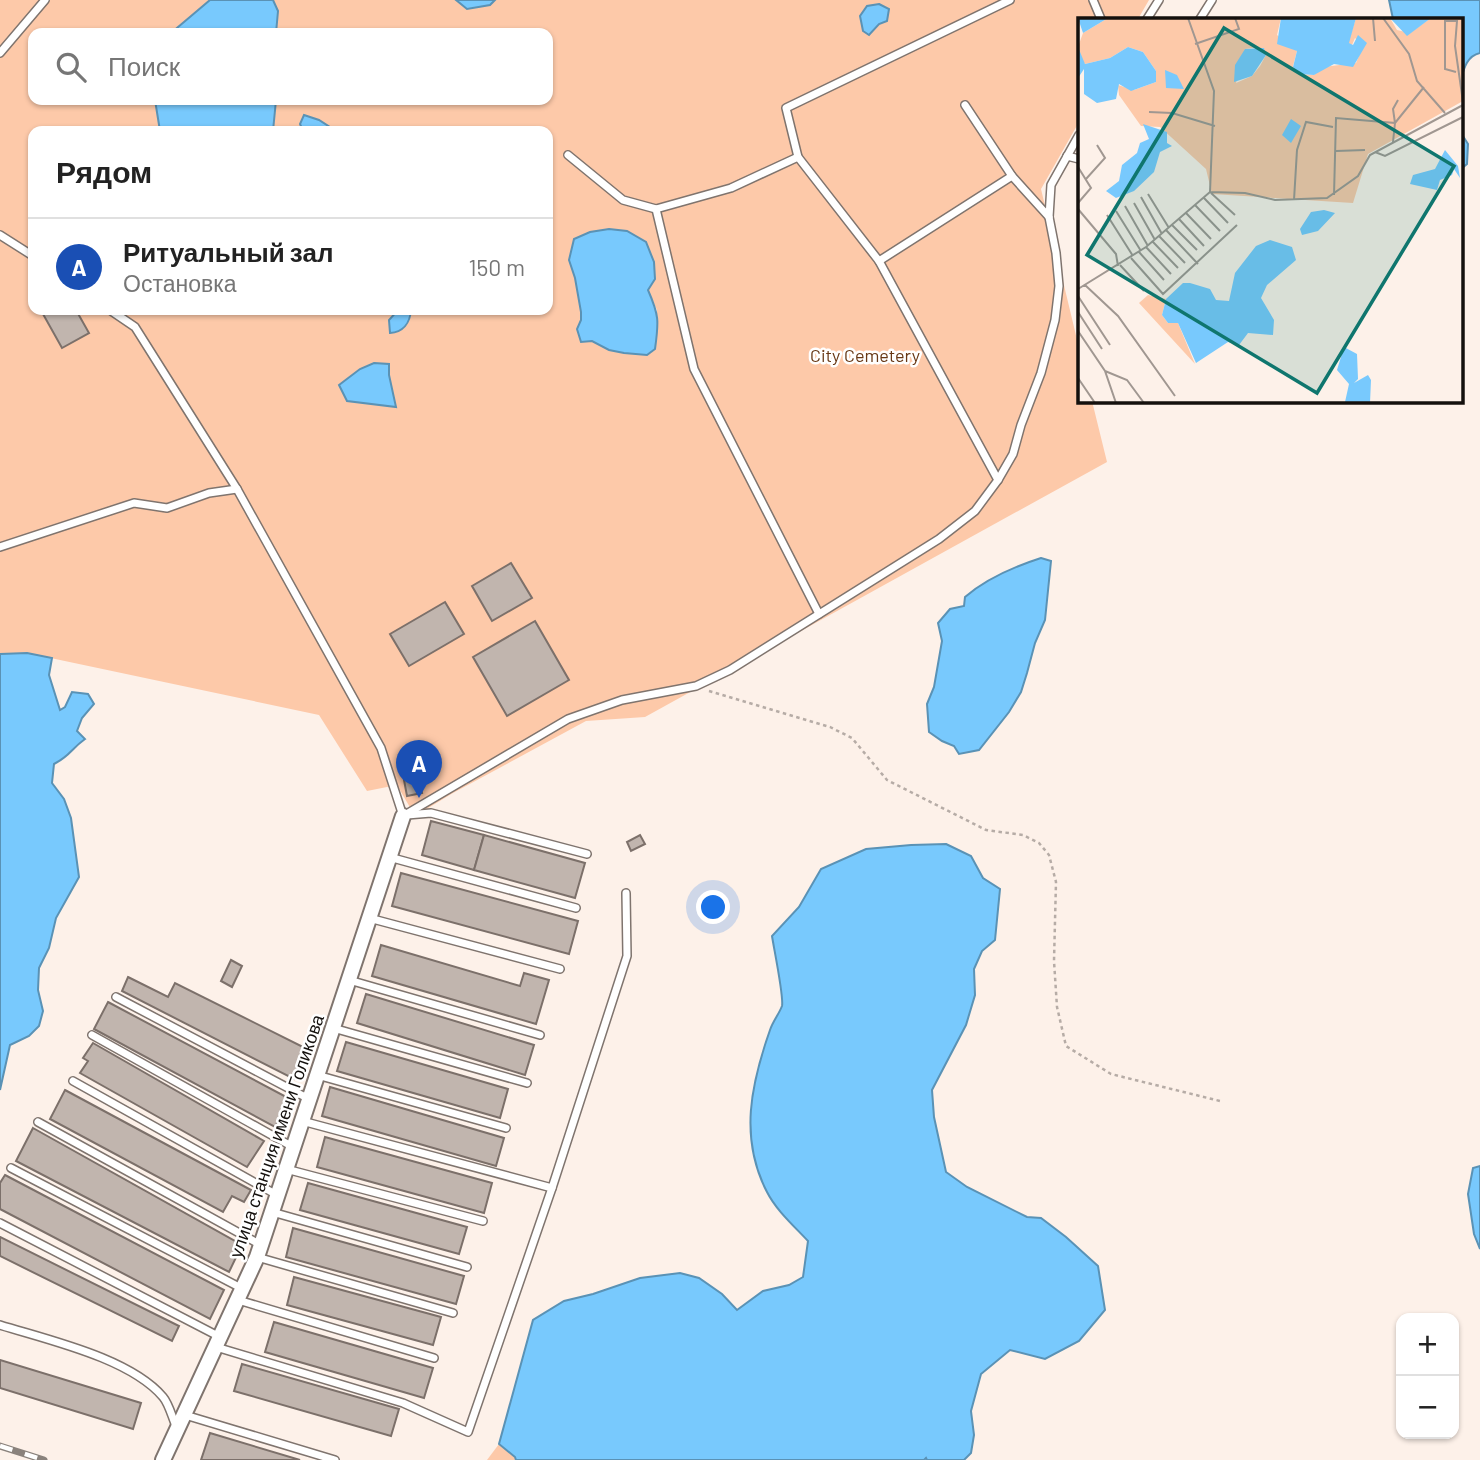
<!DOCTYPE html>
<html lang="ru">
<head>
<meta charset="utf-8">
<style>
	body { margin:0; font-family:Barlow,sans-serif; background:#f6f6f6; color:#222 }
	.controls { position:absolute; right:21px; bottom:21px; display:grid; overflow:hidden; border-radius:14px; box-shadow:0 2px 5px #0004 }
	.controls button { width:63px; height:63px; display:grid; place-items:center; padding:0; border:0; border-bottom:2px solid #e0e0e0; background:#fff; color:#222; font:35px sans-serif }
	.you { position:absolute; left:714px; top:908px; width:24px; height:24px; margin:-18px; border:5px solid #fff; border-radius:50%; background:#1a73e8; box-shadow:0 0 0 10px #1a73e833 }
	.badge { display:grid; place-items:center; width:46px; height:46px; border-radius:50%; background:#0f766e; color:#fff; font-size:23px; font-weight:700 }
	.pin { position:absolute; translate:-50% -58px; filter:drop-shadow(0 2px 4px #0008) }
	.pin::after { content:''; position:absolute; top:37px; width:24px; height:21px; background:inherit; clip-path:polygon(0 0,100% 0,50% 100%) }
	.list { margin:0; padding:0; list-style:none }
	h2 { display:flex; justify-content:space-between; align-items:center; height:91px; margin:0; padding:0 28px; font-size:30px }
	h2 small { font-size:23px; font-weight:400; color:#767676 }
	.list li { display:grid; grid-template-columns:46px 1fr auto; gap:21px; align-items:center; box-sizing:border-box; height:98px; padding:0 28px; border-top:2px solid #e0e0e0 }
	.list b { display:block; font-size:26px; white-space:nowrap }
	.list p { margin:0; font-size:23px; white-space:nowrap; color:#767676 }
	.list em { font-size:23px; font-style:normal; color:#767676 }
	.icon { flex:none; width:38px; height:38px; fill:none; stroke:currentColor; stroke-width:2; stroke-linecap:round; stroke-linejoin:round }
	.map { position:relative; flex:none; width:1480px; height:1460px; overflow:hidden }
	.search { position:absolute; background:#fff; box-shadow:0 2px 5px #0004; left:28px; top:28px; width:525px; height:77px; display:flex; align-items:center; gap:18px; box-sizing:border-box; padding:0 24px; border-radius:14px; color:#767676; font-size:26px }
	.panel { position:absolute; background:#fff; box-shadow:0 2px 5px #0004; left:28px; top:126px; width:525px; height:189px; border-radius:14px }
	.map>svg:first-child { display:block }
</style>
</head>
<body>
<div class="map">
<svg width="1480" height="1460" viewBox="0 0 1480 1460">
	<rect width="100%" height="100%" fill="#fdf1e9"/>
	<g fill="#fdc9a9" fill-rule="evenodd">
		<path d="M0 0H210L171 33H33V100H155L160 131H33V310H398L389 320 411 317V310H548V131H336L331 127 300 124 303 131H273L276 100H548V33H276L278 11 273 0H456L467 9 490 5 495 0H1149L1138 19H1079V122L1041 189 1079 348V401H1092L1107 462 645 717 586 721 453 793 415 816 397 785 367 791 319 715 27 653 0 654ZM879 4 889 10 887 21 879 24 860 16 867 6ZM569 260 648 290 657 310 647 355C639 353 631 354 623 353 605 351 591 340 577 329L581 320V312L575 278ZM389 365V375L396 407 339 386 360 369Z"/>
		<polygon points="499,1444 515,1457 516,1460 487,1460"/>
	</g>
	<g fill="#78c9fd" stroke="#5a92b5" stroke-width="2">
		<polygon points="210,0 273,0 278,11 276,33 171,33"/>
		<polygon points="456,0 495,0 490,5 467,9"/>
		<path d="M1389 0H1480V53C1467 56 1464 68 1461 79V19H1393Z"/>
		<polygon points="879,4 889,9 887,21 879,24 869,35 863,31 860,16 867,6"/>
		<polygon points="155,100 276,100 273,131 160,131"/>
		<polygon points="304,115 319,120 336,131 303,131 300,124"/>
		<polygon points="1461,133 1468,144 1467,164 1461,169"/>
		<path d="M609 229 627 231 646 242 654 262 655 279 648 290C659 315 659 321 655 349L647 355 624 353 609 350 592 341 581 342 577 329 581 320V312L575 278 569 260 574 239 590 232Z"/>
		<path d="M398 310H411C410 323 403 332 390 333L389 320Z"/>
		<polygon points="374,363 389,364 389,375 396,407 347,401 339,385 360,369"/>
		<path d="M1041 558 1051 561 1045 620 1035 643 1027 673 1021 692 1009 712 979 750 959 754 954 746 942 741 929 732 927 704 934 687 942 641 938 623 950 609 964 606 965 597C987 578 1013 567 1041 558Z"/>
		<path d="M27 653 52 658 49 675 60 710 65 707 72 692 88 694 94 704 82 718 77 731 85 739C71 749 70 756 54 764L52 783 64 799 71 818 79 877 56 918 49 948 39 968 38 990 43 1011 39 1026 29 1036 10 1045 0 1090V654Z"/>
		<path d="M946 844 971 856 983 878 1000 889 995 940 982 951 974 969 975 995 966 1025 932 1090 934 1117 946 1172 967 1187 1027 1217 1041 1218 1066 1237 1098 1266 1105 1310 1079 1341 1045 1359 1010 1350 981 1374 971 1411 974 1435 971 1453 964 1460H927L926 1458 924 1460H516L515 1457 499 1444 533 1320 564 1301 593 1294 640 1278 680 1273 699 1278 722 1294 737 1310 763 1291 789 1285 803 1277 808 1241C794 1226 776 1210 767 1192 739 1138 751 1084 770 1030 773 1021 779 1014 782 1006 784 997 774 949 772 936L799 907 821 869 866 849 911 845Z"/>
		<polygon points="1480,1166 1480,1249 1474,1234 1468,1194 1473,1168"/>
	</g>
	<g fill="#c1b5ae" stroke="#7c706a" stroke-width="2">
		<polygon points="52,310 76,310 89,333 62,348 43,314"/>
		<polygon points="511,563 532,598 492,621 472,586"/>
		<polygon points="445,602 464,634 409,666 390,634"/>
		<polygon points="535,621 569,680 507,716 473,657"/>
		<polygon points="418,777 422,793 407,796 404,780"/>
		<polygon points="431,821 484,835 474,870 422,855"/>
		<polygon points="484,835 585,863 575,898 474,870"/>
		<polygon points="640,835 645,844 631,851 627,842"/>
		<polygon points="401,873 578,921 569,954 392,906"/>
		<polygon points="381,945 520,986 524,973 549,980 536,1024 372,976"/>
		<polygon points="231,960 242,966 232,987 221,981"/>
		<polygon points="128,977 168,997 175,983 309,1050 294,1079 122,991"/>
		<polygon points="366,994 534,1045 525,1075 357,1023"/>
		<polygon points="108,1002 290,1099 275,1127 94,1029"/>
		<polygon points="346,1042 508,1089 500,1118 337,1071"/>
		<polygon points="93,1043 264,1141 247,1167 80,1073 88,1061 83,1058"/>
		<polygon points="330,1087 504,1138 496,1166 322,1116"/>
		<polygon points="65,1090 251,1190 244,1202 232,1196 223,1212 50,1119"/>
		<polygon points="33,1128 242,1245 229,1272 16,1161"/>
		<polygon points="325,1137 492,1183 484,1213 317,1167"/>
		<polygon points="5,1175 224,1290 210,1319 0,1209 0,1183"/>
		<polygon points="308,1183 467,1227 459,1254 300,1210"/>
		<polygon points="293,1228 464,1276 456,1304 286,1257"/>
		<polygon points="0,1237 179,1326 172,1341 0,1256"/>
		<polygon points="294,1277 441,1317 433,1345 287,1305"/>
		<polygon points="274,1322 433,1368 424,1398 265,1352"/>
		<polygon points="0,1360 141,1403 133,1429 0,1388"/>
		<polygon points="242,1364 399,1409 391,1436 234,1391"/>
		<polygon points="210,1433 300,1460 201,1460"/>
	</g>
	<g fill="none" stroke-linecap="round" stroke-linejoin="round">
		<defs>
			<g id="lane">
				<polyline points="1093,0 1101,19"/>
				<polyline points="1147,19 1159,0"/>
				<polyline points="1200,19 1212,0"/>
				<polyline points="0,53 45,0"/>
				<polyline points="965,105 1012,176 1049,217"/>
				<polyline points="568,155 623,200 656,209"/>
				<polyline points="1067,156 1079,159"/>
				<polyline points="798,157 731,188 656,209 694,369 819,614"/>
				<polyline points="0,235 33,256"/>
				<polyline points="879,261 1012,176"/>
				<polyline points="110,310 135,327 237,489 381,748 403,816"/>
				<polyline points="998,480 879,261 798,157 786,108 1010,0"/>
				<polyline points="0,547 134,503 167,508 209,493 237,489"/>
				<polyline points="407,815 431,813 587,854"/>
				<polyline points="403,816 568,719 622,700 696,686 730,670 939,539 975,511 998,480 1013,454 1021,425 1041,373 1055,320 1059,286 1056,253 1049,217 1051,185 1079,135"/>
				<polyline points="389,857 576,908"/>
				<polyline points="369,918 560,969"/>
				<polyline points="349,980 540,1035"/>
				<polyline points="116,997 309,1099"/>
				<polyline points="333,1028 527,1083"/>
				<polyline points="92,1035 293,1147"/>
				<polyline points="317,1075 506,1128"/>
				<polyline points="73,1081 277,1195"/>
				<polyline points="302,1121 552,1188"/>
				<polyline points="38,1122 261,1245"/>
				<polyline points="11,1168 243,1289"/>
				<polyline points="286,1169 483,1221"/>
				<polyline points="272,1212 467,1267"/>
				<polyline points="0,1223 220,1337"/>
				<polyline points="257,1257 453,1313"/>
				<polyline points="238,1300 434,1358"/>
				<path d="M0 1325C48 1340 130 1358 163 1397 169 1404 172 1417 176 1426"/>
				<polyline points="216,1347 403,1403 468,1432 552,1188 627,956 626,893"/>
				<polyline points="185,1415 335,1460"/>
			</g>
			<polyline id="street" points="163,1460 257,1257 403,816"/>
		</defs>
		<use href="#lane" stroke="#7f746e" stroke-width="10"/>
		<use href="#street" stroke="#7f746e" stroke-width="18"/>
		<polyline stroke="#b6aca6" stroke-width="2.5" stroke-dasharray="3.5 3.5" stroke-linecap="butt" points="709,691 830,727 852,738 887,780 986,830 1023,835 1039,843 1049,855 1056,882 1054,961 1057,1007 1066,1046 1111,1074 1220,1101"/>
		<use href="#lane" stroke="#fff" stroke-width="7"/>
		<use href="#street" stroke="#fff" stroke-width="14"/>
		<defs>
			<polyline id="rail" points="0,1446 44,1460"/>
		</defs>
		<use href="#rail" stroke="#8a827c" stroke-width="7"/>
		<use href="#rail" stroke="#fff" stroke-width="4.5" stroke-dasharray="13" stroke-linecap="butt"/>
	</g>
	<g text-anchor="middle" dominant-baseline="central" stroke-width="5" stroke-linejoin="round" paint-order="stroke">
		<g font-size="18" fill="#673714" stroke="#fff">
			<text x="865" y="355">City Cemetery</text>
		</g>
		<g font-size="18" fill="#14100d" stroke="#fff">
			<text transform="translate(276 1136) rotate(-71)">улица станция имени Голикова</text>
		</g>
	</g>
	<g transform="translate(1078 18)">
		<rect width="385" height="385" fill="#fdf1e9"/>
		<path d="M30 0H203L199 17 219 33 215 48 221 56 236 57 245 49 278 45 285 28 277 20 274 27 270 25 278 0H312L319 12 332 15 353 0H385V83L290 136 275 185 134 176 128 151 82 109 63 108 41 77 40 67 56 72 78 64V53L65 34 50 29 32 40 7 46 3 41 0 29 5 15ZM181 29 188 37 182 48 174 58 158 65 167 31ZM70 277 88 281 84 297 90 305H100L117 346 61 285Z" fill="#fdc9a9" fill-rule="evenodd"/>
		<path d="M0 0H30L5 15ZM203 0H278L271 25 275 27 280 17 289 25 275 49 256 46 236 57 221 56 215 49 219 33 199 26ZM312 0H353L329 18ZM0 29 7 46 32 40 50 29 65 34 78 53V64L53 73 41 66 38 81 19 85 6 76V51L0 60ZM186 30 188 37 174 58 156 64 157 47 167 31ZM87 52 99 57 106 71 88 70ZM213 101 223 108 213 125 204 117ZM65 106 89 114V125L94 128 82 134 76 154 56 173 38 180 28 173 41 163 44 147 59 135 62 125 71 121ZM367 132 380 148 382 160 376 151 374 157 362 162 359 172 332 166 335 157 357 151ZM246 192 257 195 240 213 224 217 222 211 233 194ZM192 222 214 229 218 242 189 267 183 280 196 302 195 317 170 315 161 327 150 324 118 345 100 305H90L84 297 88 281 105 265H112L132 271 138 282 151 283 157 255 178 228ZM266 329 279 336 280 361 276 365 290 357 293 362 292 385 267 384 271 366 259 352Z" fill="#78c9fd"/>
		<path fill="none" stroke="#a09791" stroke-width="2" d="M110 0 136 73 132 174M295 0 297 23M305 0 331 36 339 63 367 95M117 26 161 11 157 0M378 54 367 51V3H379L377 28 385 84M320 82 315 91 317 105 346 69M71 94 94 95 137 108M258 133 287 132M297 134 307 138 385 99M0 149 13 170 0 185M8 161 27 140 19 127M132 174 167 175 197 182 249 180 280 158 292 137 385 87M133 175 157 197M70 176 91 210M256 177 258 100 317 105 315 124M63 179 84 216M126 180 150 205M216 182 219 132 228 104 255 109M56 185 77 222M117 187 142 213M47 188 70 228M0 191 38 236 40 248M38 193 63 233M108 195 133 221M29 197 55 238M101 201 126 228M94 207 119 232M88 212 120 246M81 218 107 245M75 224 100 250M68 229 93 256M61 234 86 262M53 240 85 276 159 207M42 247 66 273M7 267 40 298 97 378M0 271 68 229 132 174M0 278 32 327M0 294 24 331M0 313 27 353 38 385M27 353 49 362 66 385M0 360 17 385"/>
		<path fill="#0f766e" fill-opacity="0.15" stroke="#0f766e" stroke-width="3.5" d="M146 10 376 148 239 375 9 237Z"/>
		<rect width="385" height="385" fill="none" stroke="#14100d" stroke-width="3.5"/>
	</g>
</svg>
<div class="controls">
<button>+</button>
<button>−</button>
</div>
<div class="you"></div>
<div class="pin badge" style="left:419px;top:798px;background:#1a4fb4">A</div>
<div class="search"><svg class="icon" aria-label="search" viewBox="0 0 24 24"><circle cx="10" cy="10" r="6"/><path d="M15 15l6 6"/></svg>Поиск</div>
<section class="panel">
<h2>Рядом<small></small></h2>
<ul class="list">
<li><span class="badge" style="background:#1a4fb4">A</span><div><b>Ритуальный зал</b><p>Остановка</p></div><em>150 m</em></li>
</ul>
</section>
</div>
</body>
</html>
